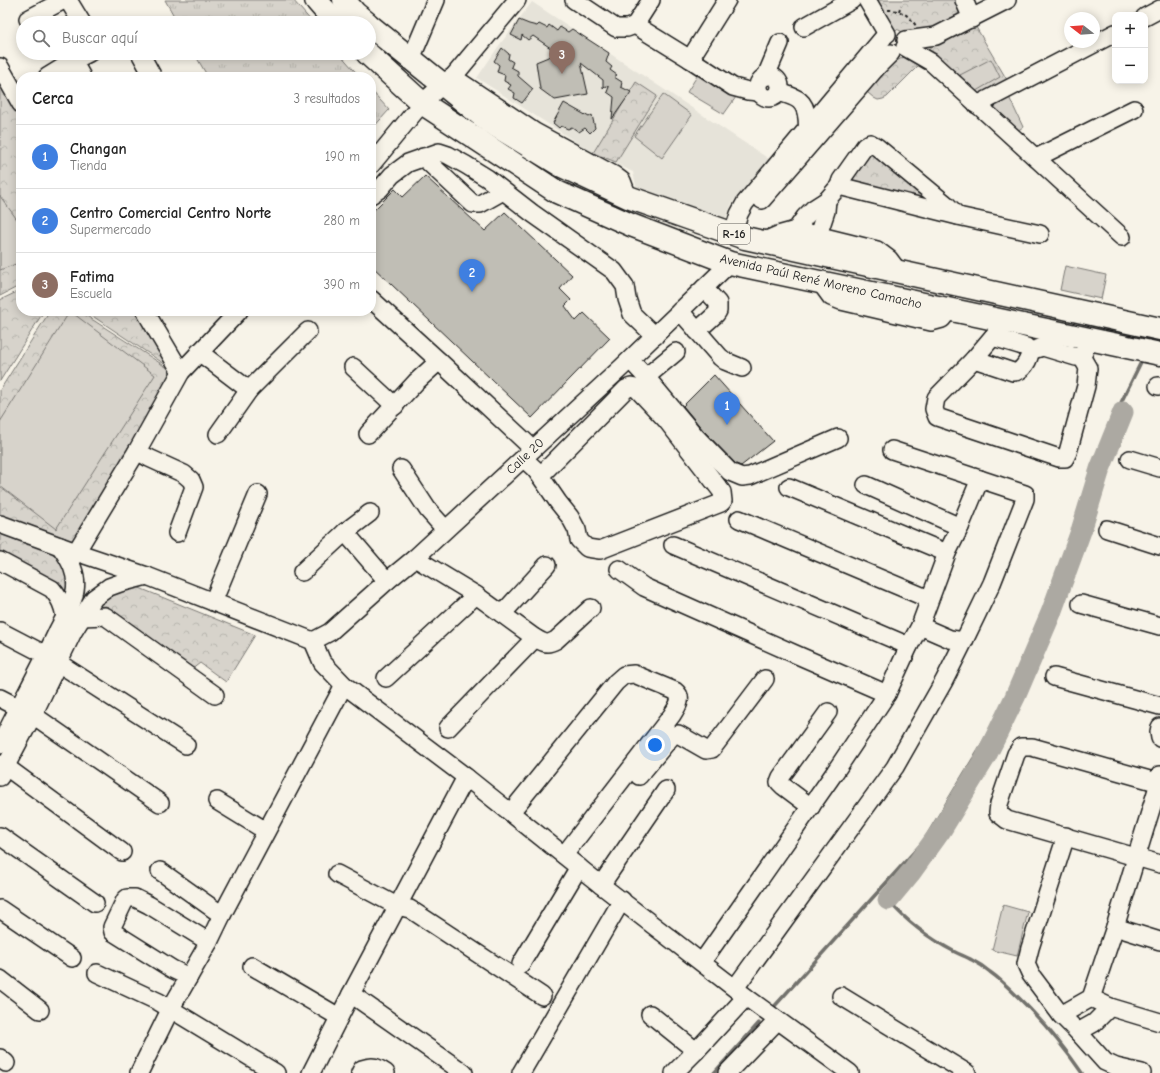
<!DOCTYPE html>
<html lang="es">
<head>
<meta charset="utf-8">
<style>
	body { margin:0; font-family:"Comic Neue",sans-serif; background:#f6f6f6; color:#222 }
	.controls { position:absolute; right:12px; top:12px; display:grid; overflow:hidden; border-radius:8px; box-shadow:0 2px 10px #0003 }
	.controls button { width:36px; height:36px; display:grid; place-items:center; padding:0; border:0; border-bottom:1px solid #e0e0e0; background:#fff; color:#222; font:20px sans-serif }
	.compass { position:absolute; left:1064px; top:12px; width:36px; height:36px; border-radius:50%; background:#fff; box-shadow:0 2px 10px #0003; rotate:287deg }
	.you { position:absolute; left:655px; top:745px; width:14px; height:14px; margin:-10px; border:3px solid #fff; border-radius:50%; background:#1a73e8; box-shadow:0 0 0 6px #1a73e833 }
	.badge { display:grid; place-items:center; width:26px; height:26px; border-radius:50%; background:#0f766e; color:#fff; font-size:13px; font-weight:700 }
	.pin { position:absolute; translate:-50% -33px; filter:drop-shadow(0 1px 2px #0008) }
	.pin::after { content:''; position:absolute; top:21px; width:14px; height:12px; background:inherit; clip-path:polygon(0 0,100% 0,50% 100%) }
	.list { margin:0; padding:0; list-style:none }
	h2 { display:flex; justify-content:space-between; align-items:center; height:52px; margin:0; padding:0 16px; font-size:17px }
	h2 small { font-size:13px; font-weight:400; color:#767676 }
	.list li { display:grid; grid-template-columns:26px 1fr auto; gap:12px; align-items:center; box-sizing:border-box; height:64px; padding:0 16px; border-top:1px solid #e0e0e0 }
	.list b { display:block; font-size:15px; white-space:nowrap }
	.list p { margin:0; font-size:13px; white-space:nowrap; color:#767676 }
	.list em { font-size:13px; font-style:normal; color:#767676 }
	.icon { flex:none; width:22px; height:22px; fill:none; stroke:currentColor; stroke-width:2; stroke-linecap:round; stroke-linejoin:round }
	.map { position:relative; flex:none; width:1160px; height:1073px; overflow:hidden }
	.search { position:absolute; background:#fff; box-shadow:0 2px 10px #0003; left:16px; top:16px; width:360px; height:44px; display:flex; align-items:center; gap:10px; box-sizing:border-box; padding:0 14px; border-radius:22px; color:#767676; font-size:15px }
	.panel { position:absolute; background:#fff; box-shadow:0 2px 10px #0003; left:16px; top:72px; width:360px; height:244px; border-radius:16px }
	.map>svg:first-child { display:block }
</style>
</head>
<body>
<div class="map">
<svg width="1160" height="1073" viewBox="0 0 1160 1073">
	<defs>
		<pattern id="grass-tufts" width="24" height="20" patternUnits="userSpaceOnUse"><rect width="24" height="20" fill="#d7d3cb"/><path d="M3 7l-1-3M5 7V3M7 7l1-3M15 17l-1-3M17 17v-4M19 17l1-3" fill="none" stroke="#b8b5ae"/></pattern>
		<pattern id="forest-crowns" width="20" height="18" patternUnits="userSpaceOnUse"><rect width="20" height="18" fill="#d7d3cb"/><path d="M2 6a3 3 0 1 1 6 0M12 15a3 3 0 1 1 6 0" fill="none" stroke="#b8b5ae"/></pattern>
	</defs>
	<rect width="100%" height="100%" fill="#f7f3e8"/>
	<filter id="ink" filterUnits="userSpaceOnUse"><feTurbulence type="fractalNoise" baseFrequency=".025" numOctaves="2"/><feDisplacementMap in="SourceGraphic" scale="8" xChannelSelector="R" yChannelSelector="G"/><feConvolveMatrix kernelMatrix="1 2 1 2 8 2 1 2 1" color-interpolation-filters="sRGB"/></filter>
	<g filter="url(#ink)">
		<polygon fill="#e6e3d9" points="532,2 769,159 732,203 725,220 637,191 633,172 590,151 477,78 498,47"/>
		<g fill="url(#grass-tufts)" stroke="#7a7874">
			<polygon points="165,0 293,0 313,23 178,23"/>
			<polygon points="194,53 339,53 360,77 208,77"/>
			<polygon points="371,90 389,110 371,130"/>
		</g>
		<g fill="url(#forest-crowns)" stroke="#7a7874">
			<path d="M869 0H961V21L907 37C900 29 898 28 887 31Z"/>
			<polygon points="973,22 1010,85 975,103 926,55 934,40"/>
			<polygon points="911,53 924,60 887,97 883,99 878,100 874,98 861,87 873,74"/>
			<polygon points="0,75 21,110 21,285 0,296"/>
			<polygon points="636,82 657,96 616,162 593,153"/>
			<polygon points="872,153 939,206 847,184"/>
			<polygon points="21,290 21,311 44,311 0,381 0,300"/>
			<polygon points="50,311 57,311 64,316 67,311 79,311 177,374 73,546 0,519 0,390"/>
			<polygon points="85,311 141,311 178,373"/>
			<polygon points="0,530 47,547 60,562 71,585 67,600 63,587 0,554"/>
			<polygon points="137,587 255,635 226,682 200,663 191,670 106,606 94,607 111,591"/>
		</g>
		<g fill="#d7d3cb" stroke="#7a7874">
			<polygon points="991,59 1000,77 971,94 960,75"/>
			<polygon points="699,73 736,97 724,114 687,92"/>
			<polygon points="663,94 692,115 662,158 634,136"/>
			<polygon points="1009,97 1023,127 1014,133 988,108"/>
			<polygon points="0,196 21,225 21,262 0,270"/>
			<polygon points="1065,266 1106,275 1101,299 1060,290"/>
			<polygon points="70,311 155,375 56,529 0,486 0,422"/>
			<polygon points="1003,905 1028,912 1017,956 992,950"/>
		</g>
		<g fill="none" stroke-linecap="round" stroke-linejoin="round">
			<g stroke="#72716c" stroke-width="3.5">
				<path d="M888 900C907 922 930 939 955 952 961 955 967 957 972 960 978 963 984 967 990 972 1000 979 1008 987 1017 996 1042 1020 1062 1044 1082 1073"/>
				<polyline points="772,1009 924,841 1001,713 1046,610 1105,435 1143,358"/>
				<polyline points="714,1073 759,1023"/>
			</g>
			<polyline stroke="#aca9a2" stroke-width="21" points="888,900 912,871 940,832 985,758 996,736 1015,697 1051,613 1081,531 1100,469 1123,412"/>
		</g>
		<g fill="#c0beb5" stroke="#1c1c1c">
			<polygon points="519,20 529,24 537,26 539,24 547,28 549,25 557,31 560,27 568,32 572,29 609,53 606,62 612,67 610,70 617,75 614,77 622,82 621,87 631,92 612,119 614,97 607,92 609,87 605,86 603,88 603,80 581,63 588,94 555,100 540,89 536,62 558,53 533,36 528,40 522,35 521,40 511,35"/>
			<polygon points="502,48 509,54 508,59 513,62 511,67 518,71 518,76 533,89 522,103 514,98 515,93 508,89 511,85 504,81 505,75 497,72 499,65 494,61"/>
			<polygon points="564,103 589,117 592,115 595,128 590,133 585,128 579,132 572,127 568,129 561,126 559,128 553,123"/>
			<polygon points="425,176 485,231 505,212 572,275 560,289 571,300 565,306 576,321 584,313 610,338 532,418 371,265 371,213 395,189 403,197"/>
			<polygon points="714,375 773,441 741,466 736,464 703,430 683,406"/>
		</g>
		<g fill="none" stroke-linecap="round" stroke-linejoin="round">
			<defs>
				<g id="minor">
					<polyline points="68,0 82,23"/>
					<polyline points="574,0 616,28 627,28 635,25 690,59 733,87 748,91 759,92"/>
					<polyline points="867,0 887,34"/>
					<polyline points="964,0 972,19"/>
					<polyline points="1145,17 1160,9"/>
					<polyline points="28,19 64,0"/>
					<polyline points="635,25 651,0"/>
					<polyline points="804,27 852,0"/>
					<polyline points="906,40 936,36 1007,0"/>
					<polyline points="905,47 931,62 1122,237"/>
					<polyline points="140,53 153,77"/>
					<polyline points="411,59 436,0"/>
					<polyline points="690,59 727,0"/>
					<polyline points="73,61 82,77"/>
					<polyline points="0,67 21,104"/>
					<polyline points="766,76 780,43"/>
					<circle cx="769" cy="87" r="11"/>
					<polyline points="47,77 73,61 89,53"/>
					<polyline points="453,77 517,0"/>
					<path d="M779 92C795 97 805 99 807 118 808 124 806 127 810 133"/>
					<polyline points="977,105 1115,33"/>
					<polyline points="423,157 473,204 480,204 503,191"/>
					<polyline points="1036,158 1134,109"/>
					<polyline points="371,165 422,103 449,79 453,77 535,132 614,175 622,181 628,197"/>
					<polyline points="839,186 958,216 1040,234"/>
					<polyline points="371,195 380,189 392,175 408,163 439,152 448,155 466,165 487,178 532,213 614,271 625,286 627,299 632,314 655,336"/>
					<polyline points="762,200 878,66 891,53"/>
					<polyline points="796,230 805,217 813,209 827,200 839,186 841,180 865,146 870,143 877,147 947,205 958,216"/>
					<polyline points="733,234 739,214 745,203 883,38"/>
					<polyline points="818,235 826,211 827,200"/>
					<polyline points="762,242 778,235 796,230 877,250 889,259 898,271"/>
					<polyline points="820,282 831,297 841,301 931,322 942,319 950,309"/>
					<polyline points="371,299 439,361 533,449"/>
					<polyline points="145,311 181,372"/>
					<polyline points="680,311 720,357 725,361 742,368"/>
					<polyline points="1006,321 974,359 936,398 934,409 937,417 1059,458 1065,458 1068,452 1086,386 1088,368 1081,356"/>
					<polyline points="697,331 716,314 718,311 718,303 704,288"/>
					<polyline points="1030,351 1043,347 1076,357 1081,356 1084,352 1086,347"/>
					<polyline points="199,352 249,390"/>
					<path d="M974 359 1013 372C1022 373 1030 359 1030 351L1026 347 993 337"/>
					<polyline points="630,360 646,377 696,437 730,472 742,477 750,476 838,438"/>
					<polyline points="353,367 395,406"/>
					<polyline points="646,377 676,352"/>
					<polyline points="1158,386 1160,386"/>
					<polyline points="218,434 249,390 308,331"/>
					<polyline points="368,434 416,382 439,361"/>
					<polyline points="137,451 149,458 184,474 191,480 194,487 177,533"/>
					<polyline points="523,458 536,470 558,502 570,517 577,530 579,540 587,548 600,550 721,503 723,501 722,492 667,421 636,388 631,387 626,389 540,476"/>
					<polyline points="1130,459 1160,468"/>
					<polyline points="401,469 428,510 445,529"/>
					<polyline points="866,485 960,527"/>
					<polyline points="789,487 947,553"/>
					<polyline points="739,519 929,599"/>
					<polyline points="0,524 76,552 147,576 313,641 322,662 344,685 466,777 601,885 746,997 850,1073"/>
					<polyline points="1107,529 1160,546"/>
					<polyline points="345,532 387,581"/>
					<polyline points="673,545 909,646"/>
					<polyline points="76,552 137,451 181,372 239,311"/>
					<path d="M415 558 476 595 535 638C544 643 547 645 556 640L591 608"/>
					<path d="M0 561 52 589C60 599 63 605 65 617"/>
					<polyline points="619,569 644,587 795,654 887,694"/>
					<polyline points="302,572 345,532 370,513"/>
					<polyline points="213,602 258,494"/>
					<polyline points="1081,604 1160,626"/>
					<polyline points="502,614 547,565"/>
					<polyline points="82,617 105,616 215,695"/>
					<polyline points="920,626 950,639 964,641"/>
					<polyline points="0,631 46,655 186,745"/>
					<polyline points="313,641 330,632 387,581 415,558 621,368 730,263"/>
					<polyline points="1054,677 1160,706"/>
					<polyline points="386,678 476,595"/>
					<polyline points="0,698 33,715 160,803"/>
					<polyline points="1160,727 1159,732 1160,738"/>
					<polyline points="448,728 535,638"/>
					<path d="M0 745C19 706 40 669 58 630 64 618 73 605 75 591 78 574 70 560 60 546"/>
					<polyline points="0,764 5,766 122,852"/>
					<polyline points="639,776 672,736 678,734 706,750 712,749 765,679"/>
					<polyline points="0,777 33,715 73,632 94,598 109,587 120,583 147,576"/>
					<polyline points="1160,783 1032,747 1021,747 1016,754 999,804 998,813 1007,820 1160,864"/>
					<polyline points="217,801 266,831"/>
					<polyline points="811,807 783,786 779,782 781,777 828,712"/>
					<path d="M511 812 616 682 624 675 634 674 675 691C684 698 677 707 672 715L564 855"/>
					<polyline points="0,836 95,903"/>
					<polyline points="1066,836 1030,948 1026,964 1031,975 1061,1015 1078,1032 1105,1062 1116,1067 1142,1073"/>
					<polyline points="160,871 222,915"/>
					<polyline points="337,874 397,906 410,909 542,996"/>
					<polyline points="601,885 666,790"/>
					<polyline points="0,909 72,958"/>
					<polyline points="1115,927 1160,941"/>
					<polyline points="702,962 835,772 887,694 909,646 920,626 947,553 960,527 980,479"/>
					<polyline points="521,964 579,867"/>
					<polyline points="252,966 339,1017"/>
					<polyline points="97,973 159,1002 276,1073"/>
					<polyline points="189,977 172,969 113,932 112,927 125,900 127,898 135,898 149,905 209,942"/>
					<polyline points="0,979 40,1010"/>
					<polyline points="735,988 895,767 944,681 964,641 992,583 1025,499 1025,494 1019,492 892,450"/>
					<polyline points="351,994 464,1073"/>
					<polyline points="841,996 967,1073"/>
					<polyline points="1091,998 1110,1007 1160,1022"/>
					<polyline points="650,1014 696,1051"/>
					<polyline points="1061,1015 1091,998 1115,927 1159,783 1160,775"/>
					<polyline points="1078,1032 1094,1023 1110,1007"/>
					<polyline points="0,1058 6,1063"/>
					<polyline points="139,1073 171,1008 209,942 222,915 344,685"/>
					<polyline points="311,1073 351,994 466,777"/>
					<path d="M360 1073 362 1069C373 1065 377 1067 386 1073"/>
					<polyline points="521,1073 622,900"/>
					<polyline points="674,1073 696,1051 746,997"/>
					<polyline points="727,1073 777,1021"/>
				</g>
				<g id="major">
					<polyline points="316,0 336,23"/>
					<polyline points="344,0 355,13 367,23"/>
					<polyline points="369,25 488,121 562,166 628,197 745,238 1160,329"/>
					<polyline points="367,53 422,103 557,192 631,225 730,263 1160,354"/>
				</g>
			</defs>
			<use href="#minor" stroke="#1c1c1c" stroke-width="20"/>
			<use href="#major" stroke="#1c1c1c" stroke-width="25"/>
			<g stroke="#1c1c1c" stroke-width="2" stroke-dasharray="3 3" stroke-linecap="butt">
				<path d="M888 10C901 10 909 15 916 26"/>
				<polyline points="899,11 901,5"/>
			</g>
			<use href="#minor" stroke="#f7f3e8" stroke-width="17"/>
			<use href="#major" stroke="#f7f3e8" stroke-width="22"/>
		</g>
	</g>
	<g text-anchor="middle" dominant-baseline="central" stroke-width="3" stroke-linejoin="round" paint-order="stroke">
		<rect fill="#f7f3e8" stroke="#5e5c59" stroke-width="1" x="718" y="224" width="32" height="20" rx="3"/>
		<g font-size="12" font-weight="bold" fill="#1c1c1c">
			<text x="734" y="234">R-16</text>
		</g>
		<g font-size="13" fill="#1c1c1c" stroke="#f7f3e8">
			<text transform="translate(821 281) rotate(13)">Avenida Paúl René Moreno Camacho</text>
			<text transform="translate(525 456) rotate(-43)">Calle 20</text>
		</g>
	</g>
</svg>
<div class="controls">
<button>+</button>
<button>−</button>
</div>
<svg class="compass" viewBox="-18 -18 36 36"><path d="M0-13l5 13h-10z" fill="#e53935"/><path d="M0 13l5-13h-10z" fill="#767676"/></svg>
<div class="you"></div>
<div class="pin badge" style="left:727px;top:425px;background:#3f7fe0">1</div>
<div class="pin badge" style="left:472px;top:292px;background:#3f7fe0">2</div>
<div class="pin badge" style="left:562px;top:74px;background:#8d6e63">3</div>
<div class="search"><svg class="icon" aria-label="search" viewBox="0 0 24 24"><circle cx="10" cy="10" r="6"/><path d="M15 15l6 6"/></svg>Buscar aquí</div>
<section class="panel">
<h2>Cerca<small>3 resultados</small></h2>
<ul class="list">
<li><span class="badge" style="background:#3f7fe0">1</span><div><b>Changan</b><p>Tienda</p></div><em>190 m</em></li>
<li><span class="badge" style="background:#3f7fe0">2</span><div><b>Centro Comercial Centro Norte</b><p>Supermercado</p></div><em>280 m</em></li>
<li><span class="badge" style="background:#8d6e63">3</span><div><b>Fatima</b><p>Escuela</p></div><em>390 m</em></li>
</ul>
</section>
</div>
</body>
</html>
